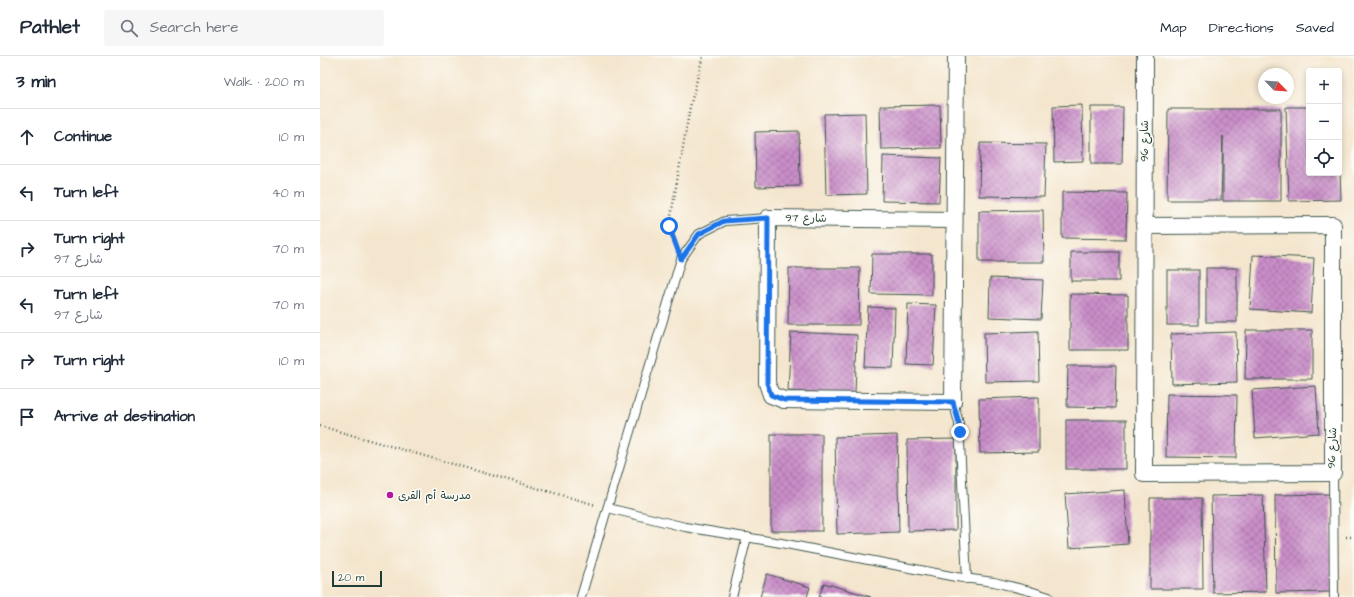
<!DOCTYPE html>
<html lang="en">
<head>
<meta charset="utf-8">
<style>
	body { margin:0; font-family:"Architects Daughter","Playpen Sans Arabic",sans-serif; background:#f6f6f7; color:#1f2937 }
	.controls { position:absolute; right:12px; top:12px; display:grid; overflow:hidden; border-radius:4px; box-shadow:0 2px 6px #0003 }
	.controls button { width:36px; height:36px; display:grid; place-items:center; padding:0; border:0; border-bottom:1px solid #e0e1e3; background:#fff; color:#1f2937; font:20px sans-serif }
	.compass { position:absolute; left:938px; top:12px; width:36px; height:36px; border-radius:50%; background:#fff; box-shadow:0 2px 6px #0003; rotate:115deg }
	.scale { position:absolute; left:12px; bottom:10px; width:50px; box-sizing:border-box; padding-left:4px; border:2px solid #1f3d34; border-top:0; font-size:11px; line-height:14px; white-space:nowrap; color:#1f3d34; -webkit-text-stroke:3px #fdfcf7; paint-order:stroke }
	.stop { position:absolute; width:12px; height:12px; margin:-9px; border:3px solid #1a73e8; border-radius:50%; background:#fff }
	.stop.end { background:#1a73e8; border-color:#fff; box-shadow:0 1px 4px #0008 }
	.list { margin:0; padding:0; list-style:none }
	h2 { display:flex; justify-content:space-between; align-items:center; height:52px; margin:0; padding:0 16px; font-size:17px }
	h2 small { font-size:13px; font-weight:400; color:#747a83 }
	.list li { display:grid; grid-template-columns:26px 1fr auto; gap:12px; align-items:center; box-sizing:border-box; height:56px; padding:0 16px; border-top:1px solid #e0e1e3 }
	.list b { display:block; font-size:15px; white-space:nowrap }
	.list p { margin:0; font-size:13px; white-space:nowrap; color:#747a83 }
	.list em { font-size:13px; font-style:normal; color:#747a83 }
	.icon { flex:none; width:22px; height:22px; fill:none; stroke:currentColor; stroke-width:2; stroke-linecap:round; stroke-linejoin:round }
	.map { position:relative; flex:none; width:1034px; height:541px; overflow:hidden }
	header { display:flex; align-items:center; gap:24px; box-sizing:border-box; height:56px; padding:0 20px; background:#fff; border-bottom:1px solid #e0e1e3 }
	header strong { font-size:19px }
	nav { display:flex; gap:22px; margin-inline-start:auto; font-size:14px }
	.search { width:280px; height:36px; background:#f6f6f7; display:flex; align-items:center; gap:10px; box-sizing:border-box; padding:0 14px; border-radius:4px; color:#747a83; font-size:15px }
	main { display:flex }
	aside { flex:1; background:#fff }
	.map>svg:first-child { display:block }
</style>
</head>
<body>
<header>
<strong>Pathlet</strong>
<div class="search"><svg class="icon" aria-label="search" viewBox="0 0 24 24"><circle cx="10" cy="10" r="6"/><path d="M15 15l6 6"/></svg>Search here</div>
<nav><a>Map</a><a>Directions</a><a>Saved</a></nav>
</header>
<main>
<aside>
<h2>3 min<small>Walk · 200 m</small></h2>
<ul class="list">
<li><svg class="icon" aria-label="ahead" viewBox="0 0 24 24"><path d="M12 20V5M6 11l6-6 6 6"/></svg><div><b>Continue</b></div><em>10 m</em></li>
<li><svg class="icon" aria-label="left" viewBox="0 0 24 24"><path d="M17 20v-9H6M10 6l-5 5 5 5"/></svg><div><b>Turn left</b></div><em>40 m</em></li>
<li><svg class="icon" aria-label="right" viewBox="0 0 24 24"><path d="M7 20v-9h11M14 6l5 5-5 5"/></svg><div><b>Turn right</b><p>شارع 97</p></div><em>70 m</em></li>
<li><svg class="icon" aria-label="left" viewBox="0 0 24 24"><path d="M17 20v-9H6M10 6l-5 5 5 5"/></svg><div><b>Turn left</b><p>شارع 97</p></div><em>70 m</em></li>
<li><svg class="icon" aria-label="right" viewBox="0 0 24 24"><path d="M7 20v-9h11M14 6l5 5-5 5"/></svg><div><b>Turn right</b></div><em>10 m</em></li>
<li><svg class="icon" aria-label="arrive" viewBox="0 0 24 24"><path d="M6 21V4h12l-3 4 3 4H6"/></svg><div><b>Arrive at destination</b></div></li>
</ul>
</aside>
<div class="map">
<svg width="1034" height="541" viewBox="0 0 1034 541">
	<defs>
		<pattern id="building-cross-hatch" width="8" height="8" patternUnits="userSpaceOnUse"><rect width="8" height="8" fill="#ca8ec9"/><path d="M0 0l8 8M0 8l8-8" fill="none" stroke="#a375a4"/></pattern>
	</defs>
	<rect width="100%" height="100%" fill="#fdfcf7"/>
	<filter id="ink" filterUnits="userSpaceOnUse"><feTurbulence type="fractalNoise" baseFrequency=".025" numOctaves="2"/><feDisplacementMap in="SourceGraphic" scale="8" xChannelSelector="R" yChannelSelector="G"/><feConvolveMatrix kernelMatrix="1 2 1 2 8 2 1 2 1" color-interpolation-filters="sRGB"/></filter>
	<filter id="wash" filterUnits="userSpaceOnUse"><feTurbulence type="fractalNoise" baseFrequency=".012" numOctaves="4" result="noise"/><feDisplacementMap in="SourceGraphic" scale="16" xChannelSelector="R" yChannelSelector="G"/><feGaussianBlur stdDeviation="0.9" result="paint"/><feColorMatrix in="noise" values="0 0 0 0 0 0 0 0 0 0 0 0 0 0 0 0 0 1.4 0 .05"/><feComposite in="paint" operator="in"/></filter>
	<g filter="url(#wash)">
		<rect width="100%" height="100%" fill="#f4e6ce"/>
		<g id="blocks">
			<g fill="url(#building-cross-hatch)">
				<polygon points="620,49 621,92 561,93 560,50"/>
				<polygon points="762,49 763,105 734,106 733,50"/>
				<polygon points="771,51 803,51 802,108 771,108"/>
				<polygon points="966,51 989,51 989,117 1019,117 1019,114 1020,114 1021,144 969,145"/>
				<polygon points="848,53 961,53 961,145 903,145 903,80 901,144 847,144"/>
				<polygon points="545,57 547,138 506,139 504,58"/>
				<polygon points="479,75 480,130 436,131 435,76"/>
				<polygon points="660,87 726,88 724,141 659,140"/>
				<polygon points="563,100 621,102 619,146 562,145"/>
				<polygon points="742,136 807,137 806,183 742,182"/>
				<polygon points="723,154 724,206 659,206 659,155"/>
				<rect x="751" y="196" width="48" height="29"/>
				<polygon points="552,198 612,198 612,239 551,238"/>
				<polygon points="933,199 994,202 991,257 930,253"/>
				<polygon points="469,212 540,212 539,269 468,269"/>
				<rect x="886" y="212" width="31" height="54"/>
				<rect x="847" y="214" width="32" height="55"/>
				<polygon points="670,222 723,224 721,263 669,261"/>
				<polygon points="750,238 808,239 808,294 750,294"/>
				<polygon points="588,248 616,249 613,309 586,308"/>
				<polygon points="548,251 575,252 573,312 545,311"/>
				<polygon points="926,274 992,274 992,323 925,323"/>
				<polygon points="718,275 719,325 665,326 664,277"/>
				<polygon points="471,276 537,279 535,338 468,335"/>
				<polygon points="916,276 917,326 852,328 851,278"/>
				<polygon points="748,310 796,310 795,352 747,351"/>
				<polygon points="996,330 999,377 935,382 932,334"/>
				<polygon points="847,338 917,339 916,402 846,401"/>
				<polygon points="719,341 719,396 660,397 659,343"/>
				<rect x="746" y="364" width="60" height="49"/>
				<rect x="451" y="378" width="51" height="97"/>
				<polygon points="577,379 579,476 517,478 515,381"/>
				<polygon points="636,383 636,474 588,475 587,384"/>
				<polygon points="805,434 808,488 749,492 745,438"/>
				<polygon points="1011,438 1012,536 956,537 955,439"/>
				<polygon points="943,439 946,536 893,537 891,440"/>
				<polygon points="830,442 882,442 883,533 830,533"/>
				<polygon points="447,518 490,531 487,541 440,541"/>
				<polygon points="504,527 551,541 499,541"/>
			</g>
		</g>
	</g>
	<g filter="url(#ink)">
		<use href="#blocks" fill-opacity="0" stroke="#3f564b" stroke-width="1"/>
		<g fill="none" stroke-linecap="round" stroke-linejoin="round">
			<defs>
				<g id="lane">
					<polyline points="633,346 639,367 647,523"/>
					<polyline points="1013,417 1014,541"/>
					<polyline points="288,452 365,471 461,487 636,521 674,526 710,535 729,541"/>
					<polyline points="261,541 361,203 379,178 405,165 448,162"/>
					<polyline points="412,541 427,481"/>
				</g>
				<g id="street">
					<polyline points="634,164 448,162 447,327 451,339 464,344 633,346 636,0"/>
					<polyline points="824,170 1013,169 1013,417 824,418 825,0"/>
				</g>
			</defs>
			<use href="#lane" stroke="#3f564b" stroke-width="10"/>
			<use href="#street" stroke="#3f564b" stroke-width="18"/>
			<g stroke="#3f564b" stroke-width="2.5" stroke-dasharray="1 3" stroke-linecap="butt">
				<polyline points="356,190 349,171 370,51 383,0"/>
				<polyline points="0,370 276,449"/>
				<polyline points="1026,481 1034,481"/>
			</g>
			<use href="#lane" stroke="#fff" stroke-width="8"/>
			<use href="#street" stroke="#fff" stroke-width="16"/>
		</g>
	</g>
	<g fill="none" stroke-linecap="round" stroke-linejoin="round" filter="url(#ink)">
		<polyline stroke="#1a73e8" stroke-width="5" points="349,170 361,203 379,178 404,165 448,162 447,327 451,339 464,344 633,346 639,367 640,376"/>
	</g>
	<circle fill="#b5179e" stroke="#fdfcf7" stroke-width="1.5" cx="70" cy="439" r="4"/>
	<g text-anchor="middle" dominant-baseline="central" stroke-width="3" stroke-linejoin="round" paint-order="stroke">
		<g font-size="11" fill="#1f3d34" stroke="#fdfcf7">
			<text transform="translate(824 85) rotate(-90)">شارع 96</text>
			<text transform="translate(486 162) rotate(1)">شارع 97</text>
			<text transform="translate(1012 392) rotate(-88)">شارع 96</text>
		</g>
		<g font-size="11" fill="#1f3d34" stroke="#fdfcf7" text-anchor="start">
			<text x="78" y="439">مدرسة أم القرى</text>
		</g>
	</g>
</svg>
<div class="controls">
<button>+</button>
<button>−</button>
<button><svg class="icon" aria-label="locate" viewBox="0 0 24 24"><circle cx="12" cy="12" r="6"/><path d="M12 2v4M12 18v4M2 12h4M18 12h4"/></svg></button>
</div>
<svg class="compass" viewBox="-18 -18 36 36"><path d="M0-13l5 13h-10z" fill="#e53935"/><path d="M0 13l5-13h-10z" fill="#747a83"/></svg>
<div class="scale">20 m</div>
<div class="stop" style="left:349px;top:170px"></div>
<div class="stop end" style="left:640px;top:376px"></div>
</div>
</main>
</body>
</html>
